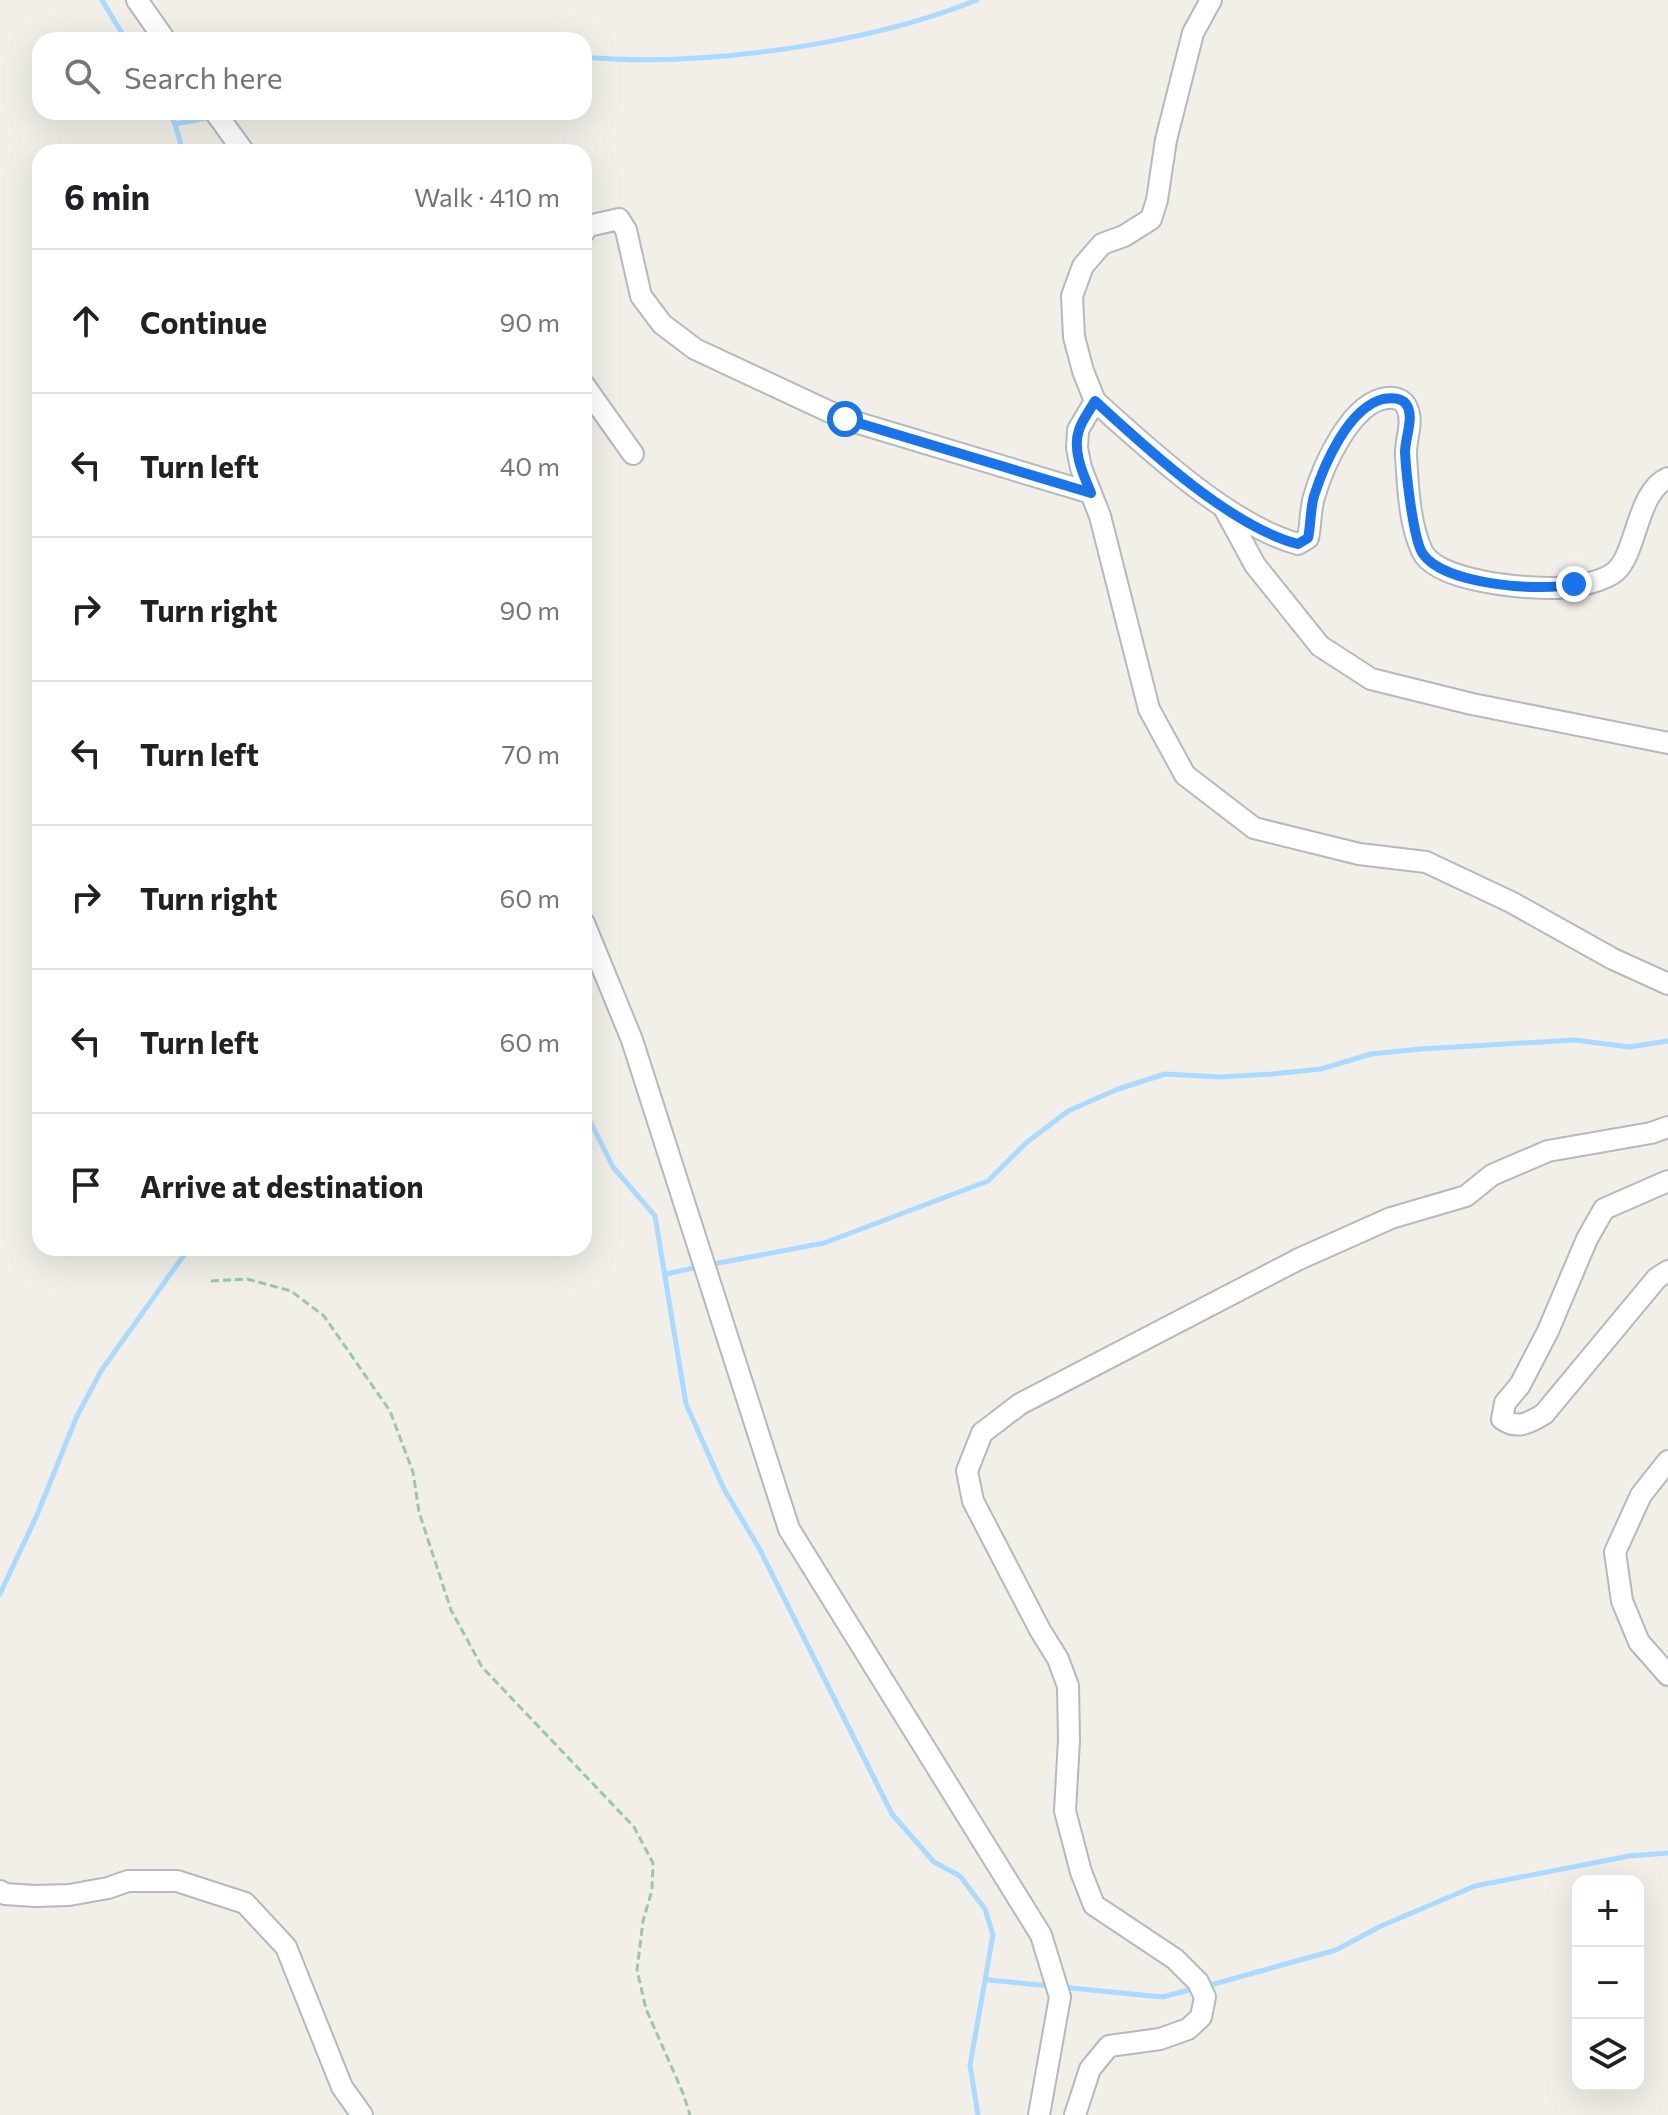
<!DOCTYPE html>
<html lang="en">
<head>
<meta charset="utf-8">
<style>
	body { margin:0; font-family:Commissioner,sans-serif; background:#f2f2f2; color:#202124 }
	.controls { position:absolute; right:24px; bottom:24px; display:grid; overflow:hidden; border-radius:16px; box-shadow:0 8px 32px #0002 }
	.controls button { width:72px; height:72px; display:grid; place-items:center; padding:0; border:0; border-bottom:2px solid #e0e0e0; background:#fff; color:#202124; font:40px sans-serif }
	.stop { position:absolute; width:24px; height:24px; margin:-18px; border:6px solid #1a73e8; border-radius:50%; background:#fff }
	.stop.end { background:#1a73e8; border-color:#fff; box-shadow:0 2px 8px #0008 }
	.list { margin:0; padding:0; list-style:none }
	h2 { display:flex; justify-content:space-between; align-items:center; height:104px; margin:0; padding:0 32px; font-size:34px }
	h2 small { font-size:26px; font-weight:400; color:#757577 }
	.list li { display:grid; grid-template-columns:52px 1fr auto; gap:24px; align-items:center; box-sizing:border-box; height:144px; padding:0 32px; border-top:2px solid #e0e0e0 }
	.list b { display:block; font-size:30px; white-space:nowrap }
	.list em { font-size:26px; font-style:normal; color:#757577 }
	.icon { flex:none; width:44px; height:44px; fill:none; stroke:currentColor; stroke-width:2; stroke-linecap:round; stroke-linejoin:round }
	.map { position:relative; flex:none; width:1668px; height:2115px; overflow:hidden }
	.search { position:absolute; background:#fff; box-shadow:0 8px 32px #0002; left:32px; top:32px; width:560px; height:88px; display:flex; align-items:center; gap:20px; box-sizing:border-box; padding:0 28px; border-radius:24px; color:#757577; font-size:30px }
	.panel { position:absolute; background:#fff; box-shadow:0 8px 32px #0002; left:32px; top:144px; width:560px; height:1112px; border-radius:24px }
	.map>svg:first-child { display:block }
</style>
</head>
<body>
<div class="map">
<svg width="1668" height="2115" viewBox="0 0 1668 2115">
	<rect width="100%" height="100%" fill="#f1efe8"/>
	<g fill="none" stroke-linecap="round" stroke-linejoin="round">
		<g stroke="#aadaff" stroke-width="5">
			<polyline points="102,0 126,40"/>
			<path d="M584 57C702 68 868 44 977 0"/>
			<polyline points="168,112 175,124 183,152"/>
			<polyline points="223,115 237,112"/>
			<polyline points="175,124 213,117"/>
			<polyline points="584,1109 613,1167 655,1216 686,1404 724,1489 759,1548 892,1814 934,1862 960,1876 985,1909 993,1935 970,2065 978,2115"/>
			<polyline points="708,1265 824,1243 988,1181 1026,1143 1068,1111 1118,1089 1165,1074 1220,1077 1272,1074 1321,1069 1371,1054 1421,1049 1575,1040 1629,1047 1668,1041"/>
			<polyline points="666,1274 698,1267"/>
			<polyline points="0,1594 37,1515 77,1416 101,1371 189,1248"/>
			<polyline points="988,1980 1051,1986"/>
			<polyline points="1207,1986 1336,1950 1381,1926 1475,1886 1629,1856 1668,1853"/>
			<polyline points="1061,1987 1162,1997 1197,1988"/>
		</g>
		<defs>
			<g id="street">
				<polyline points="137,0 165,40"/>
				<polyline points="1211,0 1193,33 1166,140 1157,200 1151,219 1124,236 1102,244 1083,266 1072,296 1074,337 1083,371 1095,401 1078,430 1077,448 1081,468 1100,516 1149,709 1185,775 1254,828 1359,854 1426,862 1511,902 1613,959 1668,984"/>
				<polyline points="215,112 244,152"/>
				<polyline points="584,232 588,226 619,219 626,230 641,296 662,324 695,349 845,419 1091,493"/>
				<polyline points="584,385 633,454"/>
				<path d="M1095 401C1147 448 1231 526 1298 544L1308 538C1311 525 1310 510 1314 497 1323 466 1351 402 1387 398 1396 397 1404 400 1407 408 1414 422 1405 440 1406 456 1408 486 1409 523 1422 551 1436 582 1527 589 1558 588 1574 587 1604 582 1616 571 1637 552 1637 491 1668 478"/>
				<polyline points="1224,508 1255,565 1320,646 1371,679 1472,704 1668,743"/>
				<polyline points="584,923 632,1040 789,1529 1041,1935 1060,1997 1039,2115"/>
				<path d="M1668 1181 1604 1209 1587 1239 1548 1331 1520 1385 1505 1403 1502 1419C1517 1430 1529 1423 1544 1414L1657 1278 1668 1271"/>
				<polyline points="1668,1461 1641,1495 1615,1552 1622,1601 1639,1642 1668,1675"/>
				<polyline points="0,1891 5,1894 35,1896 69,1895 108,1888 128,1881 177,1881 245,1903 286,1947 342,2087 362,2115"/>
				<polyline points="1075,2115 1090,2069 1109,2046 1160,2039 1188,2029 1201,2017 1205,1997 1198,1982 1175,1959 1094,1905 1081,1872 1065,1811 1069,1740 1068,1686 1058,1659 1040,1630 973,1501 967,1471 982,1433 1020,1404 1299,1259 1391,1218 1466,1196 1492,1175 1548,1151 1651,1133 1668,1127"/>
			</g>
		</defs>
		<use href="#street" stroke="#b5b8bc" stroke-width="24"/>
		<polyline stroke="#9cc7a9" stroke-width="3" stroke-dasharray="8 4" stroke-linecap="butt" points="211,1281 247,1279 291,1291 324,1316 390,1411 413,1472 419,1512 451,1610 482,1667 634,1827 653,1863 652,1890 643,1921 637,1970 646,2009 683,2093 690,2115"/>
		<use href="#street" stroke="#fff" stroke-width="20"/>
	</g>
	<g fill="none" stroke-linecap="round" stroke-linejoin="round">
		<path stroke="#1a73e8" stroke-width="10" d="M845 419 1091 493C1083 474 1072 450 1079 430 1082 420 1090 410 1095 401 1146 448 1231 527 1298 544L1308 538C1311 525 1310 510 1314 496 1324 465 1348 408 1383 399 1389 398 1401 397 1406 404 1415 416 1405 438 1405 452 1406 471 1413 540 1423 554 1444 585 1541 592 1574 584"/>
	</g>
</svg>
<div class="controls">
<button>+</button>
<button>−</button>
<button><svg class="icon" aria-label="layers" viewBox="0 0 24 24"><path d="M12 4l9 5-9 5-9-5zM3 14l9 5 9-5"/></svg></button>
</div>
<div class="stop" style="left:845px;top:419px"></div>
<div class="stop end" style="left:1574px;top:584px"></div>
<div class="search"><svg class="icon" aria-label="search" viewBox="0 0 24 24"><circle cx="10" cy="10" r="6"/><path d="M15 15l6 6"/></svg>Search here</div>
<section class="panel">
<h2>6 min<small>Walk · 410 m</small></h2>
<ul class="list">
<li><svg class="icon" aria-label="ahead" viewBox="0 0 24 24"><path d="M12 20V5M6 11l6-6 6 6"/></svg><div><b>Continue</b></div><em>90 m</em></li>
<li><svg class="icon" aria-label="left" viewBox="0 0 24 24"><path d="M17 20v-9H6M10 6l-5 5 5 5"/></svg><div><b>Turn left</b></div><em>40 m</em></li>
<li><svg class="icon" aria-label="right" viewBox="0 0 24 24"><path d="M7 20v-9h11M14 6l5 5-5 5"/></svg><div><b>Turn right</b></div><em>90 m</em></li>
<li><svg class="icon" aria-label="left" viewBox="0 0 24 24"><path d="M17 20v-9H6M10 6l-5 5 5 5"/></svg><div><b>Turn left</b></div><em>70 m</em></li>
<li><svg class="icon" aria-label="right" viewBox="0 0 24 24"><path d="M7 20v-9h11M14 6l5 5-5 5"/></svg><div><b>Turn right</b></div><em>60 m</em></li>
<li><svg class="icon" aria-label="left" viewBox="0 0 24 24"><path d="M17 20v-9H6M10 6l-5 5 5 5"/></svg><div><b>Turn left</b></div><em>60 m</em></li>
<li><svg class="icon" aria-label="arrive" viewBox="0 0 24 24"><path d="M6 21V4h12l-3 4 3 4H6"/></svg><div><b>Arrive at destination</b></div></li>
</ul>
</section>
</div>
</body>
</html>
